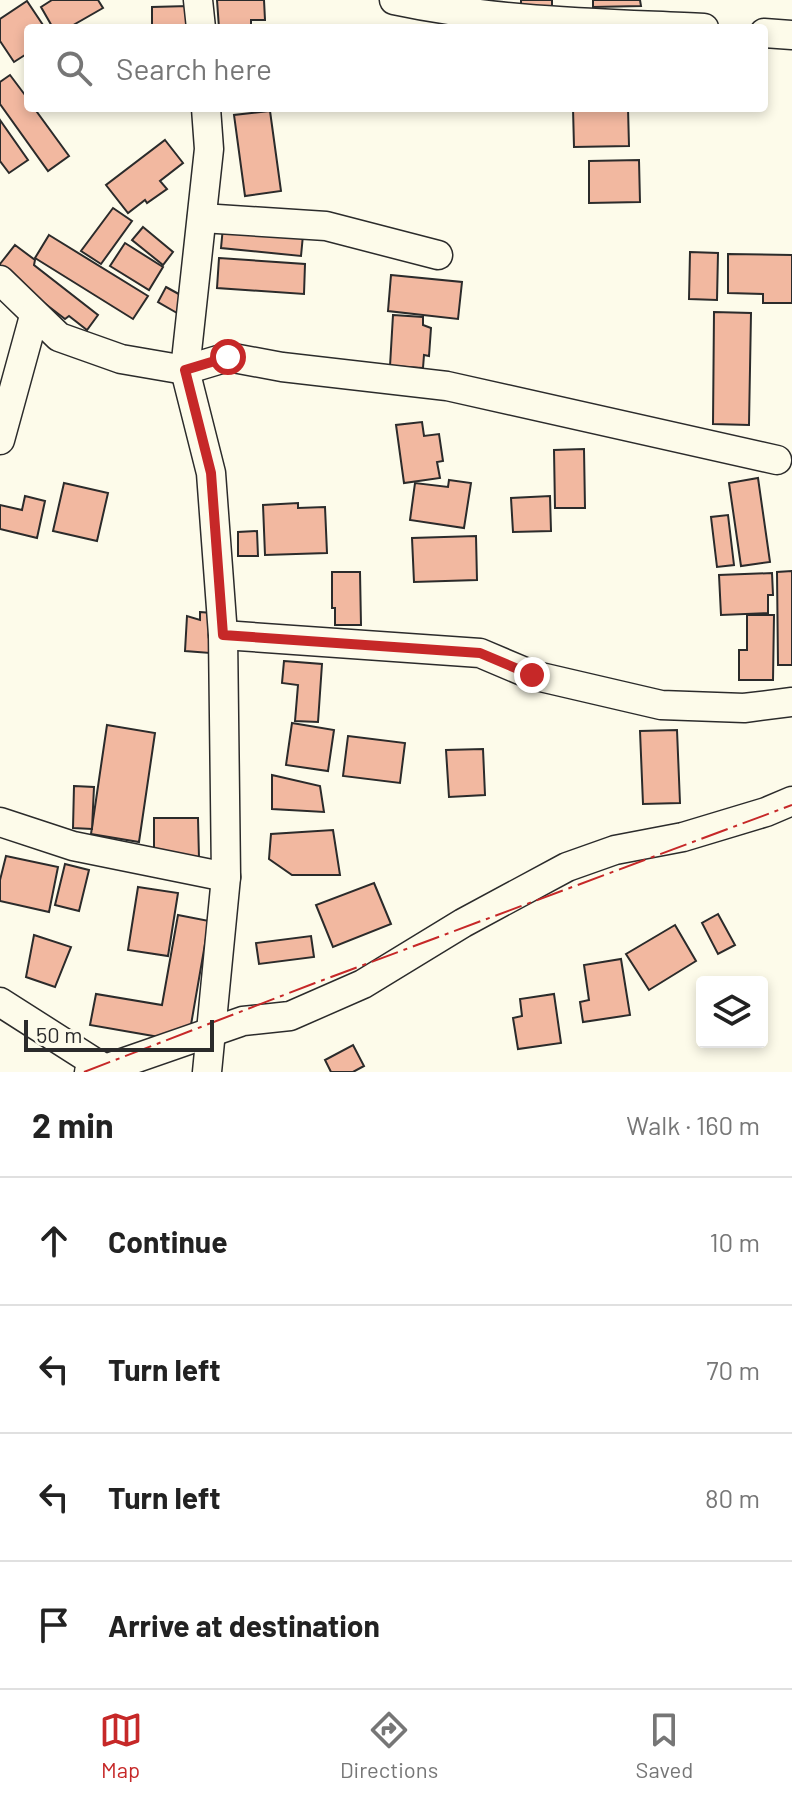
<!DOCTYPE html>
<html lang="en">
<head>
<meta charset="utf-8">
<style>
	body { margin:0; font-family:Barlow,sans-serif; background:#f6f6f6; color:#222 }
	.controls { position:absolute; right:24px; bottom:24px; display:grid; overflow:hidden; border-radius:8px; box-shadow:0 4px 12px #0003 }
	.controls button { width:72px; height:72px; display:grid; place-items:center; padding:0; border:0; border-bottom:2px solid #e0e0e0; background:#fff; color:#222; font:40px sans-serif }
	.scale { position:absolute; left:24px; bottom:20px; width:190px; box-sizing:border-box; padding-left:8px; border:4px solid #2b2b2b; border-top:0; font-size:22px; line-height:28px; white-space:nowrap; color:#2b2b2b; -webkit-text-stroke:6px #fdfbea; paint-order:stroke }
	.stop { position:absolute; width:24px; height:24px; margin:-18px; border:6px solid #c62828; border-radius:50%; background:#fff }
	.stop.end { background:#c62828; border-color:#fff; box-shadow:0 2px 8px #0008 }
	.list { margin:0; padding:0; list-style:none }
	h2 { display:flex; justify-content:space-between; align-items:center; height:104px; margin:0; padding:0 32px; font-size:34px }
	h2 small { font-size:26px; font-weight:400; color:#767676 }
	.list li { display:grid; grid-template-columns:52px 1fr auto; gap:24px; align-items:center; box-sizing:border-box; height:128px; padding:0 32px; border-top:2px solid #e0e0e0 }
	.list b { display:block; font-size:30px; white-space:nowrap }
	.list em { font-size:26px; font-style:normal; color:#767676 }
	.icon { flex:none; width:44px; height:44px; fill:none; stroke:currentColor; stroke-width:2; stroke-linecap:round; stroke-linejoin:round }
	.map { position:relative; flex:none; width:792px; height:1072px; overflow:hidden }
	.search { position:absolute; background:#fff; box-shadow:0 4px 12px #0003; left:24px; right:24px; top:24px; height:88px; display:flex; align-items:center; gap:20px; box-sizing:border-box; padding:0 28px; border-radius:8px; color:#767676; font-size:30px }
	.sheet { height:616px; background:#fff }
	nav { display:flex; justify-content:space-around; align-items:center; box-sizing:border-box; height:112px; border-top:2px solid #e0e0e0; background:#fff; font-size:22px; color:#767676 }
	nav a { display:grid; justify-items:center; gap:4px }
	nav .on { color:#c62828 }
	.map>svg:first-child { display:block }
</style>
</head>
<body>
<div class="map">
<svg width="792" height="1072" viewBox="0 0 792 1072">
	<rect width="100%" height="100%" fill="#fdfbea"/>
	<g fill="#f2b8a0" stroke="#2b2b2b" stroke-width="2">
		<polygon points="52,0 98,0 103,8 68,28 53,28 41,7"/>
		<polygon points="217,0 264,0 265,20 251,20 251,28 219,28"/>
		<rect x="521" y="0" width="31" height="7"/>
		<polygon points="593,0 640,0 641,6 593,7"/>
		<polygon points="27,1 45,28 28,28 28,53 14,62 0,41 0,19"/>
		<polygon points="188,6 189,28 152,28 152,7"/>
		<polygon points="10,75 28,99 28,108 34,108 69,156 48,171 0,104 0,82"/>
		<polygon points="573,108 628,108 629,146 574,147"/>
		<polygon points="270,111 281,191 245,196 234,115"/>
		<polygon points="0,120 28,160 9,173 0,161"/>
		<polygon points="165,140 183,163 160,181 167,189 147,203 145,200 128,213 106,185"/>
		<polygon points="639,160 640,202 589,203 589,161"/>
		<polygon points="113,208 132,221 101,264 81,251"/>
		<polygon points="143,227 173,252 163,265 132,240"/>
		<polygon points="223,227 303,235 301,256 221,248"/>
		<polygon points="49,235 148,296 133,319 35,258"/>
		<polygon points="125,243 163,267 149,290 110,266"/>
		<polygon points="15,245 35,260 34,265 98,315 87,330 69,316 65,319 0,269 0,264"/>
		<polygon points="690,252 718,253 717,300 689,299"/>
		<polygon points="728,254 792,255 792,303 763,303 763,294 728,293"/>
		<polygon points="219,258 305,264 304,294 217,288"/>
		<polygon points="391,275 462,282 458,319 388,311"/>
		<polygon points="166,287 186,298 177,313 158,302"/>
		<polygon points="714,312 751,313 749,425 713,424"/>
		<polygon points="393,315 423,317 423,325 431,328 429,356 424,355 423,368 390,366"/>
		<polygon points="422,422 424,436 439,434 443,461 437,462 440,478 404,483 396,425"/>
		<polygon points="584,449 585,508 555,508 554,450"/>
		<polygon points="758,478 770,562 741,566 729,483"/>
		<polygon points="449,480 471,483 464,528 410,520 415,483 448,487"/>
		<polygon points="64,483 108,493 97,541 53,531"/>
		<polygon points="25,496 45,501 37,538 0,529 0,505 22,510"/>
		<polygon points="550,496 551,531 513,532 511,498"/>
		<polygon points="298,503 298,508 325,507 327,553 265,555 263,505"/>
		<polygon points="728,515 734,565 717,567 711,517"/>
		<polygon points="257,531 258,556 238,556 238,532"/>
		<polygon points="476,536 477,580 414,582 412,538"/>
		<polygon points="792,571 792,665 778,665 777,572"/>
		<polygon points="332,572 360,572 361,625 335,625 335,608 332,608"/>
		<polygon points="772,573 773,595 768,595 768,613 721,615 719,575"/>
		<polygon points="200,612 212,613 210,653 185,651 187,616 200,620"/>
		<polygon points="747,615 774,615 773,680 739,680 739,650 747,650"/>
		<polygon points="284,661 322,664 318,722 295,721 298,685 282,683"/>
		<polygon points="292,723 334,730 328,771 286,765"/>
		<polygon points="107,725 155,733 139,842 91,834"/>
		<polygon points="677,730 680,803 643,804 640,731"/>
		<polygon points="348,736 405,743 400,783 343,776"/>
		<polygon points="483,749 485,795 449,797 446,750"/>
		<polygon points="272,775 320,786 324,812 272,809"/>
		<polygon points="74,786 94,787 92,829 73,828"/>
		<polygon points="154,818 198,818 199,858 154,858"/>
		<polygon points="333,830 340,875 292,875 269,859 271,834"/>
		<polygon points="6,856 58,867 49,912 0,901 0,880"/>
		<polygon points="65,864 89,870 79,911 55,905"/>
		<polygon points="374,883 391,924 333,947 316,905"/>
		<polygon points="138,887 178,893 168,956 128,950"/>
		<polygon points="718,914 735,945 718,954 702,923"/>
		<polygon points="178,915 209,921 188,1042 90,1025 96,994 162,1005"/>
		<polygon points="675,925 696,961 649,990 626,954"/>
		<polygon points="34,935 71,947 55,987 26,977"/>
		<polygon points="311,936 314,957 259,964 256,943"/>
		<polygon points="621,959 630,1015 583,1022 580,1002 589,1000 584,965"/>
		<polygon points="554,994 561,1043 518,1049 513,1018 522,1016 520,999"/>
		<polygon points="353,1045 364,1066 353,1072 331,1072 325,1060"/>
	</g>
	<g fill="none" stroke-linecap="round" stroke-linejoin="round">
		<defs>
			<g id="minor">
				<polyline points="198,0 201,28"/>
				<path d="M394 0C496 22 600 23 704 28"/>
				<polyline points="764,33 792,35"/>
				<polyline points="206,108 209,149 185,370 211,473 223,635 226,877 207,1072"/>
				<polyline points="202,218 326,226 438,255"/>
				<polyline points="0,280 59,337 121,359 185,370 228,357 282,367 447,386 777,460"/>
				<polyline points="0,440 34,316"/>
				<polyline points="223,635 480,653 532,675 661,705 744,708 792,702"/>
				<polyline points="0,822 73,846 226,877"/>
				<polyline points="0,1002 105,1069"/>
				<polyline points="89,1072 105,1069 243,1021 290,1016 363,984 463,923 567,867 615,850 683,837 766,812 792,801"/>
			</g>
		</defs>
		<use href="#minor" stroke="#2b2b2b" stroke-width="31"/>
		<use href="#minor" stroke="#fdfbea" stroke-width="28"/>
		<polyline stroke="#c62828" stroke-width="2" stroke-dasharray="28 6 4 6" stroke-linecap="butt" points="84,1072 315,983 792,805"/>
	</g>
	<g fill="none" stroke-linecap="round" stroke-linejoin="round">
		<polyline stroke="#c62828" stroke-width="10" points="228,357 185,370 211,473 223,635 480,653 532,675"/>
	</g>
</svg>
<div class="controls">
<button><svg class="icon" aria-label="layers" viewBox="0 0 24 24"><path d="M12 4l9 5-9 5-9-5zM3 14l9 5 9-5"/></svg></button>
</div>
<div class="scale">50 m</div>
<div class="stop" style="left:228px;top:357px"></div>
<div class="stop end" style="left:532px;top:675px"></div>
<div class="search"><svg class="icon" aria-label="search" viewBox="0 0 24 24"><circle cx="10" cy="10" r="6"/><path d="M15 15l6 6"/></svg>Search here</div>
</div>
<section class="sheet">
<h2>2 min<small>Walk · 160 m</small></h2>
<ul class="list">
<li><svg class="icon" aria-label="ahead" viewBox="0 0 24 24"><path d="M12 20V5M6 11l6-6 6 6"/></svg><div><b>Continue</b></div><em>10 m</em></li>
<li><svg class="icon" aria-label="left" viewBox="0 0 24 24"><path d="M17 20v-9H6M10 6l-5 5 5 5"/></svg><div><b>Turn left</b></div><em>70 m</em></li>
<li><svg class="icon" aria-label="left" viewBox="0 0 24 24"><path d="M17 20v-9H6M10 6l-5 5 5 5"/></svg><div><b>Turn left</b></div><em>80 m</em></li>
<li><svg class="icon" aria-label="arrive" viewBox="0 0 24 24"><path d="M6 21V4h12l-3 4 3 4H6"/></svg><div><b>Arrive at destination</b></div></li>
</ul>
</section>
<nav>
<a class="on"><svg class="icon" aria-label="map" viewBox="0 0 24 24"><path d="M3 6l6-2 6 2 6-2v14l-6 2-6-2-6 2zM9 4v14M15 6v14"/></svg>Map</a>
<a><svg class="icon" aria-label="directions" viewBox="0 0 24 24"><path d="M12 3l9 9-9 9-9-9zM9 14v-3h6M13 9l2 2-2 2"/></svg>Directions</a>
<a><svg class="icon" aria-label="saved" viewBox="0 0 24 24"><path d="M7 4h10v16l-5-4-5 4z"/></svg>Saved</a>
</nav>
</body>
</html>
